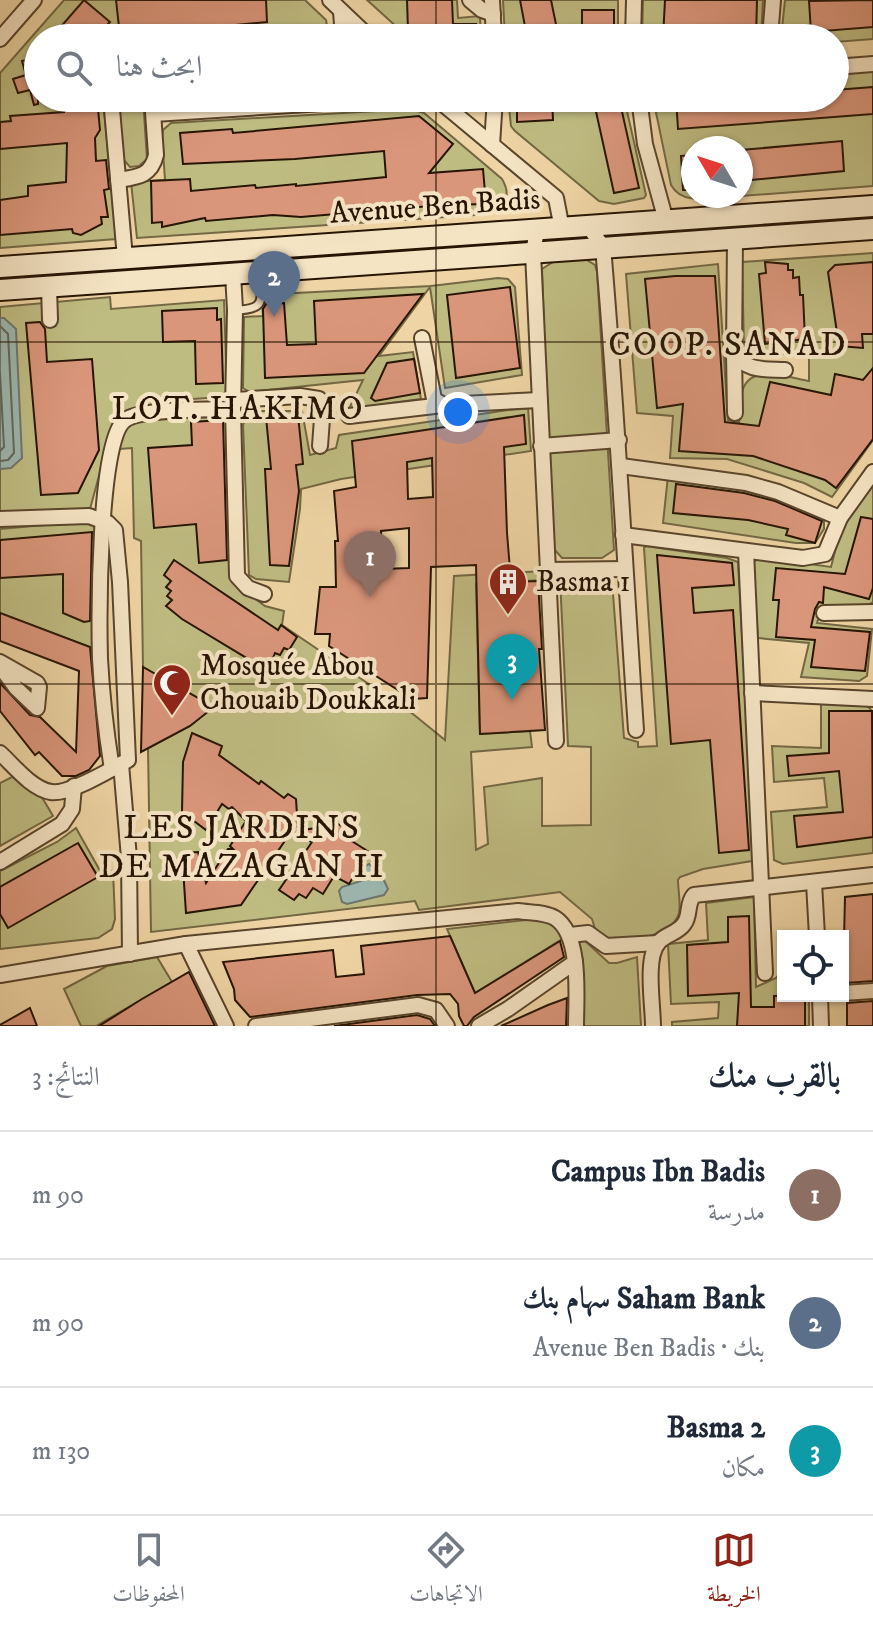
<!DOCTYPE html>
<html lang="ar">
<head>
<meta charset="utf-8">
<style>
	body { margin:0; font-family:"IM FELL DW Pica",Amiri,serif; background:#f2f2f3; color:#1f2937; direction:rtl }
	.controls { position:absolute; right:24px; bottom:24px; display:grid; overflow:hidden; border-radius:0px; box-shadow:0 2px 6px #0004 }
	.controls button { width:72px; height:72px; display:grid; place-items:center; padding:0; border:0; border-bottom:2px solid #e0e1e3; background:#fff; color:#1f2937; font:40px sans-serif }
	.compass { position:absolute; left:681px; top:136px; width:72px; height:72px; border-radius:50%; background:#fff; box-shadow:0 2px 6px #0004; rotate:309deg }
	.you { position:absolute; left:458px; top:412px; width:28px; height:28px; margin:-20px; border:6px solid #fff; border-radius:50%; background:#1a73e8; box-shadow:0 0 0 12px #1a73e833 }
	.badge { display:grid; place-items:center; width:52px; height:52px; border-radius:50%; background:#8f2418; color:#fff; font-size:26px; font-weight:700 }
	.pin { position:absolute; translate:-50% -66px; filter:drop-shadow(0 2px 4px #0008) }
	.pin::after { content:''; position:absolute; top:42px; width:28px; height:24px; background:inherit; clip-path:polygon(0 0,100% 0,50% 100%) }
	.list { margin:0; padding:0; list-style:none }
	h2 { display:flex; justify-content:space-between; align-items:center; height:104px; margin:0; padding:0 32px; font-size:34px }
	h2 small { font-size:26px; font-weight:400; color:#747a83 }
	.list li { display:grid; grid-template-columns:52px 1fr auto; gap:24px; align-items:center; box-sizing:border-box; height:128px; padding:0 32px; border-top:2px solid #e0e1e3 }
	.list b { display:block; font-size:30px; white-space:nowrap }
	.list p { margin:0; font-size:26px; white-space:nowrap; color:#747a83 }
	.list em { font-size:26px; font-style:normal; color:#747a83 }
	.icon { flex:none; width:44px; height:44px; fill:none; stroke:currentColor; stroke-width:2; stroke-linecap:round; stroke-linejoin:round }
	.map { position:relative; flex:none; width:873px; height:1026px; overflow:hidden; direction:ltr }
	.search { position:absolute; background:#fff; box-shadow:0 2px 6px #0004; left:24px; right:24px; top:24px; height:88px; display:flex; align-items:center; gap:20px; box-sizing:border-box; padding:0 28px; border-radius:44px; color:#747a83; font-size:30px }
	.sheet { height:488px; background:#fff }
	nav { display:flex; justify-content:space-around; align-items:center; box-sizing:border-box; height:112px; border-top:2px solid #e0e1e3; background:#fff; font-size:22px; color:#747a83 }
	nav a { display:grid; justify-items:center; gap:4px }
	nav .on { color:#8f2418 }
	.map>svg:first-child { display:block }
</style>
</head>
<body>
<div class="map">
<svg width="873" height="1026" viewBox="0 0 873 1026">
	<rect width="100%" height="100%" fill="#efd5a5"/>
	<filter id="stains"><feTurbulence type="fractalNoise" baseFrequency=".0025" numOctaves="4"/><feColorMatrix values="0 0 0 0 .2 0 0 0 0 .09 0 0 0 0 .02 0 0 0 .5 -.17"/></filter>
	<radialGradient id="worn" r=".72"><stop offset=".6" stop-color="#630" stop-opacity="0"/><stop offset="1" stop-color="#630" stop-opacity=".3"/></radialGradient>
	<g fill="#bfbc82" stroke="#736843" stroke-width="2">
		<polygon points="64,0 305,0 326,20 329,38 38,38 38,98 103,98 116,239 0,248 0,73"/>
		<polygon points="367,0 457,0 458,18 480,16 481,38 409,38"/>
		<polygon points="503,0 618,0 618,38 505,38"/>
		<polygon points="643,0 763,0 761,38 642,38"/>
		<polygon points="785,0 873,0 873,39 835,42 835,38 781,38"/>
		<path d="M873 70V186L741 196V148H693V196H736C714 197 683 207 671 185L653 98H835V72Z"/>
		<polygon points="117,98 143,98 147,159 139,166 130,167 122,158"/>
		<polygon points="508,98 624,98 646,195 644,198 614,204 599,201 515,131 511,126"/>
		<path d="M411 109 424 113 502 179C511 194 507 207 490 214L137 238 131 182 165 180 162 137 163 130 171 123Z"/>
		<path d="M873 253V440L832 497 804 483 727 459 670 458 673 416 637 413 626 274 718 264 728 420 739 422C741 412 740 399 743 389 752 363 790 378 809 381V350L760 357 744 348 742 262Z"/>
		<polygon points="585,259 595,265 597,272 614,550 602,558 562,558 554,549 551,537 542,269 553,262"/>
		<polygon points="498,278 508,279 515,287 522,375 445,388 430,287 379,356 413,352 421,399 349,409 363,380 258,391 248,391 243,388 244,317 263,316 262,304 277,303 277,294 431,286"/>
		<path d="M110 297 111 309 224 300 227 390 222 397 178 400V416L226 415 228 417 243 590 265 606 284 611 282 625 413 714 445 740 454 576 543 571V580L476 584 480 734 530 731 532 747 471 752 476 850 488 844 484 787 542 778V826L591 825V747L568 746 560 578 563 574H601L612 581 624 738 638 742V747L657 746 644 548 646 546 727 558 738 562 754 858 752 861 703 869 680 877 678 880C678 889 681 904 679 913 671 939 629 939 608 943L596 932 592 919 560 892 419 910 415 901 151 932 148 748 190 726 213 707 143 667 141 541 134 538 132 448 106 450 90 509 0 514V307Z"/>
		<polygon points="528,407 531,451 341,479 301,489 300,509 289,582 256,579 249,575 243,425 249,411 302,411 310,455 336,448 339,435"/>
		<path d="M668 476C721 484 776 491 824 517V529L815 543H796L663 523Z"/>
		<polygon points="873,477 873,602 868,605 822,607 817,623 872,629 867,676 859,681 801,677 809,643 758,638 753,563 759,557 831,567 843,520"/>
		<polygon points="88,521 96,523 94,649 0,613 0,529"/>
		<polygon points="821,703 866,704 872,711 873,853 783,864 774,860 771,812 827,807 824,778 774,782 772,746 821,748"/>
		<polygon points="16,775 40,794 53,816 0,846 0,783"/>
		<polygon points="76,828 103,876 113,870 115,919 112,929 98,938 0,949 0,871 57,842"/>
		<polygon points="754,897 756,987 776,978 783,970 783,996 809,996 809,1026 672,1026 672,1022 718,1018 719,1002 671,1004 668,944 708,940 706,903"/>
		<polygon points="535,919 547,919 567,936 475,993 447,929"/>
		<polygon points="584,940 609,963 617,963 637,957 641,1026 584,1026 583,961 579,942"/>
		<polygon points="157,957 172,982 96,1026 81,1026 64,989 107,966"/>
	</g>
	<g fill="#9cb7af" stroke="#6d766b" stroke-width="2">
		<polygon points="0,318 4,318 16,329 22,458 11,468 0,469"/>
		<polygon points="369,864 381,874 388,889 384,895 347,904 342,902 339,891 342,887 361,881 363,878 361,869"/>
	</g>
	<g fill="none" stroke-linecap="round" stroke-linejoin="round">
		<g stroke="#62665a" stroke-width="2">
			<polyline points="0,326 8,334 14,453 8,460 0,461"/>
			<polyline points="0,373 4,447 0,451"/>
		</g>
	</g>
	<g fill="#da967b" stroke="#271504" stroke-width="2" fill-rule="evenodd">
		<polygon points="84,0 110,22 94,38 51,38"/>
		<polygon points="116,0 266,0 267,22 120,36"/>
		<polygon points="407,0 452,0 453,24 476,24 477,38 433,38 433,29 408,30"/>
		<polygon points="520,0 551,0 558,34 527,37"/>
		<polygon points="665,0 757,0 756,38 663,38"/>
		<polygon points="873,0 873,27 811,32 809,1"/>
		<rect x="582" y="10" width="32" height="28"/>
		<polygon points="38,57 38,104 34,105 30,90 18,93 13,79 26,75 22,61"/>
		<polygon points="873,87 873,114 678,129 676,98 835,98 835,90"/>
		<polygon points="64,98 97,98 100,130 95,138 96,161 106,160 109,189 104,190 108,217 101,217 102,224 81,235 73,233 72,229 0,235 0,200 28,196 28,186 66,182 67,143 0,149 0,122 11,121 10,116 64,112"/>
		<polygon points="517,98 552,98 553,120 517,122"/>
		<polygon points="593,98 619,98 639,188 614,193"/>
		<polygon points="419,116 453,144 429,173 483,169 486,204 442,205 301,217 273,215 206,221 205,218 162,227 162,222 152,223 151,181 190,179 191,191 255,185 256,188 296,184 296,186 386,177 384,151 295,159 183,164 180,133 232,129 233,133"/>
		<polygon points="842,141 844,171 741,181 741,150"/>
		<polygon points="693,155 693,190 683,190 681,156"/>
		<polygon points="765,262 788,264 788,270 793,270 793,278 799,277 800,295 803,295 805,339 765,344 759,274 766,273"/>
		<polygon points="873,262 873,334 862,334 863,348 839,346 828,272 835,265"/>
		<polygon points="675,276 715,276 725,422 759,426 770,382 831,395 835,374 863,380 873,368 873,439 836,488 825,480 753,456 679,451 683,404 657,408 645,279"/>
		<polygon points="510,287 520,368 456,378 447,295"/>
		<polygon points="423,294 364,373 265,378 263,309 266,304 284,303 287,345 316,344 314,301"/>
		<polygon points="217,308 217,320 221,319 223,383 196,384 195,341 163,342 162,311"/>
		<polygon points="40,322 45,329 47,362 92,359 99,450 78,493 41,495 26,323"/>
		<polygon points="414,359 420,393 375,401 371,398 387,363"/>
		<polygon points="298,415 303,464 296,465 299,491 289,566 270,565 265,469 271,469 266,417"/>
		<path d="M524 415 526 444 504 447 507 533 511 582 538 581 542 649H539L545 730 480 734 476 565 431 567 427 698 412 699 329 646 330 634H315L320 587H336L335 541H338L334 491 356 487 352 441ZM432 458 433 497 408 499 407 462ZM409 528V568L382 569 381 531Z"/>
		<polygon points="223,420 227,560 199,563 196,524 154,528 148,448 192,445 191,422"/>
		<polygon points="676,484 744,493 775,501 822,521 815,543 786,535 788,529 748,520 673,513"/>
		<polygon points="861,517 873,519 873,588 869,599 824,587 823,603 819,602 815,609 811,627 870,632 865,671 811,667 815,640 776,637 779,600 773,600 776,568 845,574"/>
		<polygon points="92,532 90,621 84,622 63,613 63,574 0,578 0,540"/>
		<polygon points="657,555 732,563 734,585 692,588 694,613 733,610 749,850 719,853 710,740 671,744"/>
		<polygon points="174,560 278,630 281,625 297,637 289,650 284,648 280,655 275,653 271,663 267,660 263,668 182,619 166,606 172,600 167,596 171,591 166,587 171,581 164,575"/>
		<polygon points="0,613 90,647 100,756 89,770 76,776 62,776 39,752 35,755 0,711 0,683 30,715 40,717 76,752 79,671 0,641"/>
		<polygon points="143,667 214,707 190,726 141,752"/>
		<polygon points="829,711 872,711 873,837 797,847 794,816 843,812 839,771 789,776 787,756 829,753"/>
		<polygon points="192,733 222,746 219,755 259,784 261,781 284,798 288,794 296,799 298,831 338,824 345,827 344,836 369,852 349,884 334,876 323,894 313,888 306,898 299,894 294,900 279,890 312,842 291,832 241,905 186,913 182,853 198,852 206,883 228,849 233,849 230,846 246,821 232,807 229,809 222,804 206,830 182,812 183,762"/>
		<polygon points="78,843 98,877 8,928 0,914 0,887"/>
		<polygon points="873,894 873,981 846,983 843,981 845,897"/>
		<polygon points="749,916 751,1007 774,1007 774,996 800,996 800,1001 805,1001 805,1026 737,1026 739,993 688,996 687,945 728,942 728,917"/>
		<polygon points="450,936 475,993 560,941 564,957 474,1017 467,1026 464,1026 459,1016 458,1004 450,994 417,995 250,1017 235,1000 234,989 223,962 333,950 336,977 364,974 361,946"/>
		<polygon points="189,972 215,1026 99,1026 142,999"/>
		<polygon points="567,998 566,1026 501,1026 548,1005"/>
		<polygon points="873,1001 873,1026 847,1026 847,1003"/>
		<polygon points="30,1008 37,1026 0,1026 0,1025"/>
		<polygon points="417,1015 430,1019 435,1026 334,1026"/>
	</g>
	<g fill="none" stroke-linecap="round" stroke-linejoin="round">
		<defs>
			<path id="lane" d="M235 310C266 310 262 300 260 274"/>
			<g id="street">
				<polyline points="330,0 370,38"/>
				<polyline points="470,0 482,10 493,14"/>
				<polyline points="492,0 494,38"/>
				<polyline points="341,11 343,38"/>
				<polyline points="633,38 634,0"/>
				<polyline points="770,38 773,0"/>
				<polyline points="0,39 34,0"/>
				<polyline points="835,67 873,64"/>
				<polyline points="111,98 125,258"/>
				<polyline points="436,98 556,198 562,229"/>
				<polyline points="639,98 645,144 666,221"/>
				<polyline points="154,114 400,98"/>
				<polyline points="492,145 495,98"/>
				<path d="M118 180C138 177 151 176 156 155L152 98"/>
				<path d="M589 227 603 247C617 408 625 569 636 730"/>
				<polyline points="537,230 533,253 556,741"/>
				<path d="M735 239 734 353C747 372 765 369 785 370"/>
				<polyline points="49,287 50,320"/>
				<polyline points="422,338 434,399 443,405 539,400"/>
				<polyline points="734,354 735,413"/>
				<polyline points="234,400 300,396 319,399 323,405 320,446"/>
				<polyline points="233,409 237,576 248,588 264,594"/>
				<polyline points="349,416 443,405"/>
				<polyline points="541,446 619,440"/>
				<polyline points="621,466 746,483 778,492 840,518"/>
				<path d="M0 519 89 516 108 523 115 530 120 582 128 760C112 769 69 795 51 792 32 789 14 766 0 753"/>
				<polyline points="623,535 803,558 825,554 840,518 873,472"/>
				<polyline points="746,551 765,973"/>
				<polyline points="547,570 625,569"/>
				<polyline points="824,613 873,612"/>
				<polyline points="0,662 37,683 39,687 37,708 16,688 0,666"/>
				<polyline points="752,693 873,699"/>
				<polyline points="121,764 129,858 130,954"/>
				<path d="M112 769C106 732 102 696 100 659 99 621 98 439 125 420 141 408 211 410 233 409L235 310 233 273"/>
				<polyline points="0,862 62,824 72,809 74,786"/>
				<polyline points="814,883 817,936"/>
				<polyline points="570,935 588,933 606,946 658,943"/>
				<polyline points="186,944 226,1026"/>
				<path d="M0 975 186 944 518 911C530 913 545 912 555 918 582 935 576 998 576 1026"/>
				<polyline points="843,993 873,991"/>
				<polyline points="820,996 821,1026"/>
				<polyline points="256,1026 418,1005 436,1010 447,1026"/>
				<polyline points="479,1026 508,1009 575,962"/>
				<path d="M653 1026C653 1005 645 959 658 943 665 934 677 934 684 924 691 915 686 904 694 895L873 875"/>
			</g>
			<g id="secondary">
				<polyline points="0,267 873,206"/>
				<polyline points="0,290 873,229"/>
			</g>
		</defs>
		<use href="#lane" stroke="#59452c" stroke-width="11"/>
		<use href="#street" stroke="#59452c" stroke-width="18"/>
		<use href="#secondary" stroke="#271504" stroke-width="24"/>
		<use href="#lane" stroke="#f5e4c4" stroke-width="7"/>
		<use href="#street" stroke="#f5e4c4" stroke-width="14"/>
		<use href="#secondary" stroke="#f5e4c4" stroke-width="20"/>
	</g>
	<path fill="none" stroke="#271504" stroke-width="2" stroke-opacity="0.55" d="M436 0V38M436 98V1026M0 342H873M0 684H873"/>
	<defs>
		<symbol id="building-pin" viewBox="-11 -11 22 30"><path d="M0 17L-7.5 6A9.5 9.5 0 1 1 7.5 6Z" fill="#8f2418" stroke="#f5e4c4"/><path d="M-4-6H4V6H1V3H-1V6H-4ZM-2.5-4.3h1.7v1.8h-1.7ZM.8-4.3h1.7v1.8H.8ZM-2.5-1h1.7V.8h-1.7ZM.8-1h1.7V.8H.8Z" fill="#fff"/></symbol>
		<symbol id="mosque-pin" viewBox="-11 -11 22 30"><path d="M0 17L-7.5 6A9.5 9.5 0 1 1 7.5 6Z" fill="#8f2418" stroke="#f5e4c4"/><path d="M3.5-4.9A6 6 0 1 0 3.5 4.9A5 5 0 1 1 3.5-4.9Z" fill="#fff"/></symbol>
	</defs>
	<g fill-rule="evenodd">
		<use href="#building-pin" x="486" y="560" width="44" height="60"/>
		<use href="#mosque-pin" x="150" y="661" width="44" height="60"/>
	</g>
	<g text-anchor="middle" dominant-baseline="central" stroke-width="8" stroke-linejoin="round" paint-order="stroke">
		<g font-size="30" fill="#271504" stroke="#f5e4c4">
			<text transform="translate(435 207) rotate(-4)">Avenue Ben Badis</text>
		</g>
		<g font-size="30" fill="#271504" stroke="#f5e4c4" text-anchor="start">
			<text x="536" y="582">Basma 1</text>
			<text x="200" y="666">Mosquée Abou<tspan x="200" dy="34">Chouaib Doukkali</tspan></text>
		</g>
		<g font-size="34" letter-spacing="2" fill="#271504" stroke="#f5e4c4">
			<text x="728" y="345">COOP. SANAD</text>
			<text x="238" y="409">LOT. HAKIMO</text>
			<text x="242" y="828">LES JARDINS<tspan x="242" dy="39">DE MAZAGAN II</tspan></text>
		</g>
	</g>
	<rect width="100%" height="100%" filter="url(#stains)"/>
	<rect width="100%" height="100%" fill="url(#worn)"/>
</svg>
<div class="controls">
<button><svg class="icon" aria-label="locate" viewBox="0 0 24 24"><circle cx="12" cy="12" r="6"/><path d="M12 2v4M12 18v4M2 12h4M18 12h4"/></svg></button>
</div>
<svg class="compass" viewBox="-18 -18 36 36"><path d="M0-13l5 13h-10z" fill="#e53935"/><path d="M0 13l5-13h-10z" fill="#747a83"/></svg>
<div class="you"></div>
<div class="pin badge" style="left:370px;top:597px;background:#8d6e63">1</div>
<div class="pin badge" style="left:274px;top:317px;background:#5c6f8a">2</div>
<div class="pin badge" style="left:512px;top:700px;background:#0f9aa8">3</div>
<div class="search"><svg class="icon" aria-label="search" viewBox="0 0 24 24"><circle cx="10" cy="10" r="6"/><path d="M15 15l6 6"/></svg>ابحث هنا</div>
</div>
<section class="sheet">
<h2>بالقرب منك<small>النتائج: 3</small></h2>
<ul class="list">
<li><span class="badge" style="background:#8d6e63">1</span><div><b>Campus Ibn Badis</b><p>مدرسة</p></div><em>90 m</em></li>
<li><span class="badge" style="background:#5c6f8a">2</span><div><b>Saham Bank سهام بنك</b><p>بنك · Avenue Ben Badis</p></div><em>90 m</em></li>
<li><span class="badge" style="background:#0f9aa8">3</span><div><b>Basma 2</b><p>مكان</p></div><em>130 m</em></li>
</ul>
</section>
<nav>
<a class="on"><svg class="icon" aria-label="map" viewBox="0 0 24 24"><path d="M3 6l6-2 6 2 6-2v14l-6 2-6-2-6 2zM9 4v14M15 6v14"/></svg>الخريطة</a>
<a><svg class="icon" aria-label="directions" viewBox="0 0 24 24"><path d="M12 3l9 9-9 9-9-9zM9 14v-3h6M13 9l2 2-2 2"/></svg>الاتجاهات</a>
<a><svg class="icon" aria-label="saved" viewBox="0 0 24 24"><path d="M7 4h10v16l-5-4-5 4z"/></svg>المحفوظات</a>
</nav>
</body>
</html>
